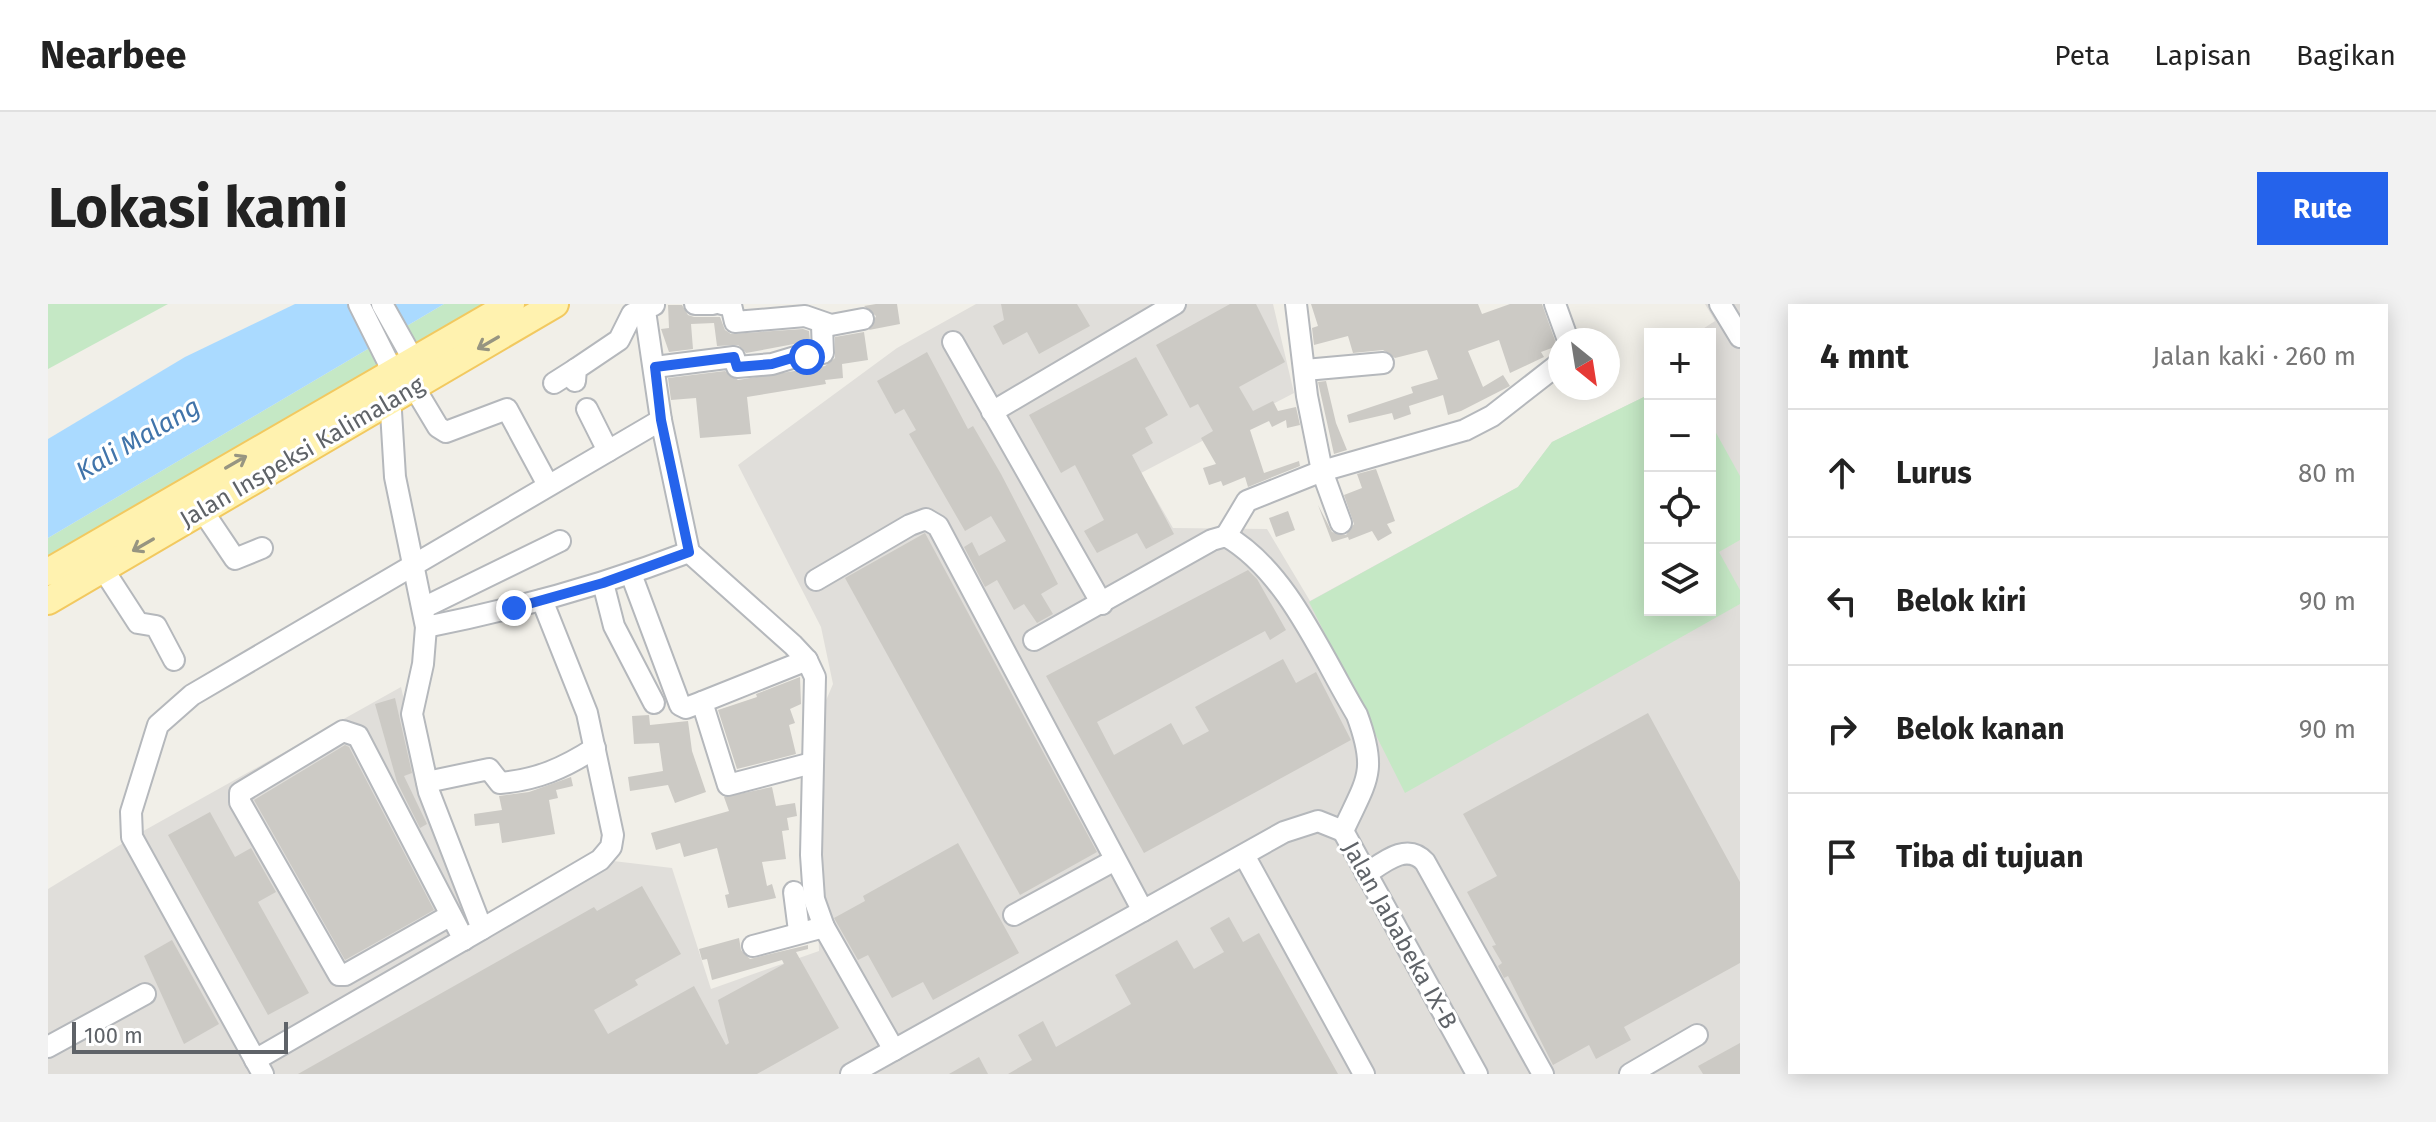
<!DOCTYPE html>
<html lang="id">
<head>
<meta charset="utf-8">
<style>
	body { margin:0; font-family:"Fira Sans",sans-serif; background:#f2f2f2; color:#222 }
	.controls { position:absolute; right:24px; top:24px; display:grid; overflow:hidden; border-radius:0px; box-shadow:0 4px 20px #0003 }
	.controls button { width:72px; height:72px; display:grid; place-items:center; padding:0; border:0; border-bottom:2px solid #e0e0e0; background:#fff; color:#222; font:40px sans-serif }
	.compass { position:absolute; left:1500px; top:24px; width:72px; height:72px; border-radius:50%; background:#fff; box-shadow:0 4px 20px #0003; rotate:150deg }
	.scale { position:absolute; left:24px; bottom:20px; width:216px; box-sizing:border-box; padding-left:8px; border:4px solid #5f6368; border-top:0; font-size:22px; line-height:28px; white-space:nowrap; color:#5f6368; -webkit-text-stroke:6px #fff; paint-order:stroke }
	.stop { position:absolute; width:24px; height:24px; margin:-18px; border:6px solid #2563eb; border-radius:50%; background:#fff }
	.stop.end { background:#2563eb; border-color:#fff; box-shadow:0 2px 8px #0008 }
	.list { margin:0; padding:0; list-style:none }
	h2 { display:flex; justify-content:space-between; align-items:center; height:104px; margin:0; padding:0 32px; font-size:34px }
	h2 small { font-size:26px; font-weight:400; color:#767676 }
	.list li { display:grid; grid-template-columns:52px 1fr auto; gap:24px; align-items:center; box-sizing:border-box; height:128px; padding:0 32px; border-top:2px solid #e0e0e0 }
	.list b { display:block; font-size:30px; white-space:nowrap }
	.list em { font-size:26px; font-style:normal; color:#767676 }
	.icon { flex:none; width:44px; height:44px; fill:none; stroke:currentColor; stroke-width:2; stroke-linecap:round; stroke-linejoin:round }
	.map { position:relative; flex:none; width:1692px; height:770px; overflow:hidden; border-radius:0px }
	header { display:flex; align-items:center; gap:48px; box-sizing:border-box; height:112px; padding:0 40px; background:#fff; border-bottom:2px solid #e0e0e0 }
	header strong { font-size:38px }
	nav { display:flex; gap:44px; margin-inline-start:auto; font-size:28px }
	.intro { display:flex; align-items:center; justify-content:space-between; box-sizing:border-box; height:192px; padding:0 48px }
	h1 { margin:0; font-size:56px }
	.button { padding:20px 36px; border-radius:0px; background:#2563eb; color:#fff; font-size:28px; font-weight:700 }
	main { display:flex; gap:48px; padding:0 48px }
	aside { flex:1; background:#fff; border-radius:0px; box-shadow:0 4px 20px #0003 }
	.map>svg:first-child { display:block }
</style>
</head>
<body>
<header>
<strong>Nearbee</strong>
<nav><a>Peta</a><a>Lapisan</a><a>Bagikan</a></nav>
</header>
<div class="intro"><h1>Lokasi kami</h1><a class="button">Rute</a></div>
<main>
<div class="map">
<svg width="1692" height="770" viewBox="0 0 1692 770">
	<rect width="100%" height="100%" fill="#f1efe8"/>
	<polygon fill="#e0deda" points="928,0 1225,0 1246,89 1093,169 1125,224 1219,225 1262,297 1470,183 1504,138 1602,90 1602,306 1662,306 1662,30 1647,30 1667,17 1657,0 1692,0 1692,770 0,770 0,585 90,530 353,383 382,510 425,622 540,554 624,564 663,685 771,647 765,427 785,380 773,323 690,161 849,44"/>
	<g fill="#c5e8c5">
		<polygon points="0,0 120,0 0,65"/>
		<polygon points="396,0 463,0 0,267 0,234"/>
		<polygon points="1602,90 1602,306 1662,306 1662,118 1692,172 1692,236 1671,248 1692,286 1692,300 1357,489 1261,298 1470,183 1504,138"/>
	</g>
	<polygon fill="#aadaff" points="247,0 396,0 0,234 0,135 137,53"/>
	<g fill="#cccac5">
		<polygon points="828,0 849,0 852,20 821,26 828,12 816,2"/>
		<polygon points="953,0 1029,0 1042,22 991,50 979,28 955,41 945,22 956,16"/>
		<polygon points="1182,0 1208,0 1237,58 1191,83 1205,107 1225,97 1230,107 1248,103 1252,121 1239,124 1238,116 1224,123 1221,117 1202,126 1216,169 1251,157 1252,162 1200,183 1197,173 1175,182 1173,177 1161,181 1155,164 1168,160 1153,134 1165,127 1150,100 1142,104 1108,41"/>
		<polygon points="1263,0 1430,0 1434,10 1462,0 1494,0 1509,42 1493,48 1496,53 1462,69 1451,36 1420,47 1435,83 1455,71 1462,82 1413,107 1400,111 1395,91 1361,102 1363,110 1346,116 1344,109 1301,119 1299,111 1365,89 1363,83 1390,75 1379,46 1347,54 1335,46 1305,49 1300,32 1266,41 1264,24 1270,22"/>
		<polygon points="620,1 634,1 640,11 646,13 672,13 677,26 683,30 755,25 761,27 762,37 698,49 690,41 669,42 666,19 643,20 645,45 621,48 613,25 621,24"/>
		<polygon points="816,28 820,56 794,60 795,74 777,76 778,80 699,93 703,130 652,134 648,94 623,96 620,74 677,67 690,76 777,62 787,54 787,33"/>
		<polygon points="879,48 920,125 925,122 953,170 1010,280 993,290 1005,310 989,319 976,300 966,306 949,276 937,283 916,243 924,238 931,252 958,237 943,212 917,227 861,130 868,126 856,105 847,110 829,77"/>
		<polygon points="1088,53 1120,111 1097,124 1105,139 1084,151 1126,230 1098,245 1089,229 1049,249 1036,227 1056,216 1027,161 1013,169 981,111"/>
		<polygon points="1278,77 1288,119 1299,146 1286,150 1270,78"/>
		<polygon points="1328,165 1347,217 1339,220 1344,229 1330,237 1324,227 1301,236 1300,233 1284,238 1270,201 1284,228 1298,231 1306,220 1296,191 1314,184 1309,170"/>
		<polygon points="1240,207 1247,226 1228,233 1221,214"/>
		<polygon points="877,229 1049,548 972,591 797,274"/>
		<polygon points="1200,266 1209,275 1238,326 1222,336 1217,327 1049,418 1066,451 1123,419 1135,441 1161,427 1147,403 1235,355 1248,379 1268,368 1303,436 1096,549 998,372"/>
		<polygon points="752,373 753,400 742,405 747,419 741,421 748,450 689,465 670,406 709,393 708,390"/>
		<polygon points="347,394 364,469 356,472 379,520 372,524 349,478 327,400"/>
		<polygon points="1600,409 1692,578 1692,659 1576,723 1583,736 1548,755 1541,741 1505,761 1460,672 1456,674 1450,662 1454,659 1444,642 1448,641 1419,588 1449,572 1415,510"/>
		<polygon points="601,411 602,421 640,417 644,447 658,488 627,499 620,481 582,487 580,473 615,467 611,439 586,440 584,412"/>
		<polygon points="297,441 301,443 386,606 297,656 206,496"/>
		<polygon points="523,473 525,482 508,486 510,494 501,496 507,530 454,539 451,519 427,522 426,510 454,506 451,492 481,488"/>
		<polygon points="724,483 728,502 747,499 749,512 739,514 741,526 734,527 738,555 714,558 719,582 724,580 728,594 680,604 677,591 681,590 669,544 636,553 632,539 608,546 603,529 681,507 676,493"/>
		<polygon points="162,508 187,553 203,544 228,588 210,598 261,689 220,711 120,531"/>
		<polygon points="910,539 971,649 885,696 875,678 844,694 820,651 810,656 786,614 817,597 815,592"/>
		<polygon points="594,582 633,650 587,676 590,681 546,706 560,730 646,682 678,741 681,739 670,696 736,660 734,656 664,676 659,655 654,656 651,645 691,634 693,646 702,655 760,641 760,645 748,648 791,724 709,770 250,770 546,603 549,607"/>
		<polygon points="1181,613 1195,638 1211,629 1290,770 960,770 984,756 970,731 995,717 1008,743 1083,700 1067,671 1129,636 1146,665 1176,648 1162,624"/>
		<polygon points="124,636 171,720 136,740 96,652"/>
		<polygon points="1692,739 1692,770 1655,770 1650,762"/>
		<polygon points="931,753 940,770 901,770"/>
	</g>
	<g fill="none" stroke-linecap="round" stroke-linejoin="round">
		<defs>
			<g id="minor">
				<polyline points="334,0 366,57"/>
				<polyline points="596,0 613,116 641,248 745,341 759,356 767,373 763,551 766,595 776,623 846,746"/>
				<polyline points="647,0 665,0"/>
				<polyline points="674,0 683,1 687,18 757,12 783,21 815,15"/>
				<polyline points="1248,0 1259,92 1274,167 1293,219"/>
				<polyline points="1507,0 1520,36"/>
				<polyline points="1672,0 1692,33"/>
				<polyline points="905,38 1054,300"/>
				<polyline points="607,63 686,53 689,63 724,60 754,51 775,49 774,21"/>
				<polyline points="1257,66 1335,59"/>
				<polyline points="527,77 528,65 571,36 584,10 606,1"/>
				<polyline points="506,79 528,65"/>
				<polyline points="366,83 390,123 398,128 459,105 500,181"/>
				<polyline points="539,105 560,147"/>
				<polyline points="944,108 1127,0"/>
				<polyline points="148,197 187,255 214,244"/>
				<polyline points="1178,232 1199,197 1274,167 1417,126 1444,112 1512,59"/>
				<polyline points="55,265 90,319 108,322 126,356"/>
				<polyline points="583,270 632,401 638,404 654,398"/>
				<polyline points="768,276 862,221 878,215 890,222 1095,607"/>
				<polyline points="555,279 566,322 606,399"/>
				<polyline points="375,304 512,237"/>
				<path d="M378 323C468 305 555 281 641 248"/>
				<path d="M986 336 1164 236 1178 232C1239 267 1273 351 1309 411 1330 468 1319 475 1295 527"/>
				<polyline points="759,356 654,398 680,481 764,459"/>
				<path d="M379 478 441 465 452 479C489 476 516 464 547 444"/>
				<polyline points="1295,527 1429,770"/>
				<polyline points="1196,551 1316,770"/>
				<path d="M1318 570C1336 558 1359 538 1377 558L1495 770"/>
				<polyline points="746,588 751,627"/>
				<polyline points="403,611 297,671 291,671 192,498 192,489 295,427 310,432 416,636"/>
				<polyline points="966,611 1067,556"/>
				<polyline points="434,625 552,556 563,543 565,531 539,409 494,296"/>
				<polyline points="705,642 776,623"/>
				<polyline points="0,743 97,690"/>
				<polyline points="207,756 434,625 381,488 364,410 375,360 378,323 347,173 340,58 311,0"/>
				<polyline points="215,770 84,533 83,508 110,421 144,391 613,116"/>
				<polyline points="803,770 1236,528 1270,517 1295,527"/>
				<polyline points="1582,770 1649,731"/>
			</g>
			<g id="major">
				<polyline points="0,268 463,0"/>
				<polyline points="0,297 507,0"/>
			</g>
		</defs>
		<use href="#minor" stroke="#b5b8bc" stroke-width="24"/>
		<use href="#major" stroke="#f2c960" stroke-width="30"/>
		<use href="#minor" stroke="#fff" stroke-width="20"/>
		<use href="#major" stroke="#fff2af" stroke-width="26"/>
	</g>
	<defs><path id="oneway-shaft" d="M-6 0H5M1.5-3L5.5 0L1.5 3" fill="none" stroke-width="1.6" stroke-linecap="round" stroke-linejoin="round" transform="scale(2)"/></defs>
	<g stroke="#979581">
		<use href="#oneway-shaft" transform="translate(440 39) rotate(150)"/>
		<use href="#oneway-shaft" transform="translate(188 158) rotate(-30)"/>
		<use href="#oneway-shaft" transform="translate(95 241) rotate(150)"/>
	</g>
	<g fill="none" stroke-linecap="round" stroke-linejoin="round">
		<polyline stroke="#2563eb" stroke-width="10" points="466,304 555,279 641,248 613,116 607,63 686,53 689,63 724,60 754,51 759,53"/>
	</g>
	<g text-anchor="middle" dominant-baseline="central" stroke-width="6" stroke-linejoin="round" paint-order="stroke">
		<g font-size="24" fill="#5f6368" stroke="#fff">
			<text transform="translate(254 148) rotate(-30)">Jalan Inspeksi Kalimalang</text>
			<text transform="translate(1352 631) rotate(61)">Jalan Jababeka IX-B</text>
		</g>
		<g font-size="26" font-style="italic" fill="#4174aa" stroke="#fff">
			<text transform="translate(90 135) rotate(-30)">Kali Malang</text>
		</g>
	</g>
</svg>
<div class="controls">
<button>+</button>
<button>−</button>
<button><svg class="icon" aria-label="locate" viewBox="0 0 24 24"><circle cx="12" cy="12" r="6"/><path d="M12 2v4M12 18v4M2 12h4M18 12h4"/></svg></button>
<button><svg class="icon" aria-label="layers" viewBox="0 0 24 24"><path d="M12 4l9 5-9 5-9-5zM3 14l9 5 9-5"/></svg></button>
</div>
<svg class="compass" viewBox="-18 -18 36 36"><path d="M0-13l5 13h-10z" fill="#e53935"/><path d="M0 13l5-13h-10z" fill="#767676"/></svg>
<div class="scale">100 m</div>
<div class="stop" style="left:759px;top:53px"></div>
<div class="stop end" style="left:466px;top:304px"></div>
</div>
<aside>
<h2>4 mnt<small>Jalan kaki · 260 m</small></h2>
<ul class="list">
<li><svg class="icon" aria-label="ahead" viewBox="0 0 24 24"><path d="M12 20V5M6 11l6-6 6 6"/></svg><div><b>Lurus</b></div><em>80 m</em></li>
<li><svg class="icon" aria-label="left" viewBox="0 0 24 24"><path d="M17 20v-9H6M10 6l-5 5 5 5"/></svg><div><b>Belok kiri</b></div><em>90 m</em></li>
<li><svg class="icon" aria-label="right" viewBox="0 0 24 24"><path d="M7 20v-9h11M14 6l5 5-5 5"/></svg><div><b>Belok kanan</b></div><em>90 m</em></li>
<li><svg class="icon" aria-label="arrive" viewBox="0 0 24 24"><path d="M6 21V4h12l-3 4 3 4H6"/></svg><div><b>Tiba di tujuan</b></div></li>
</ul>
</aside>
</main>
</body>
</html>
